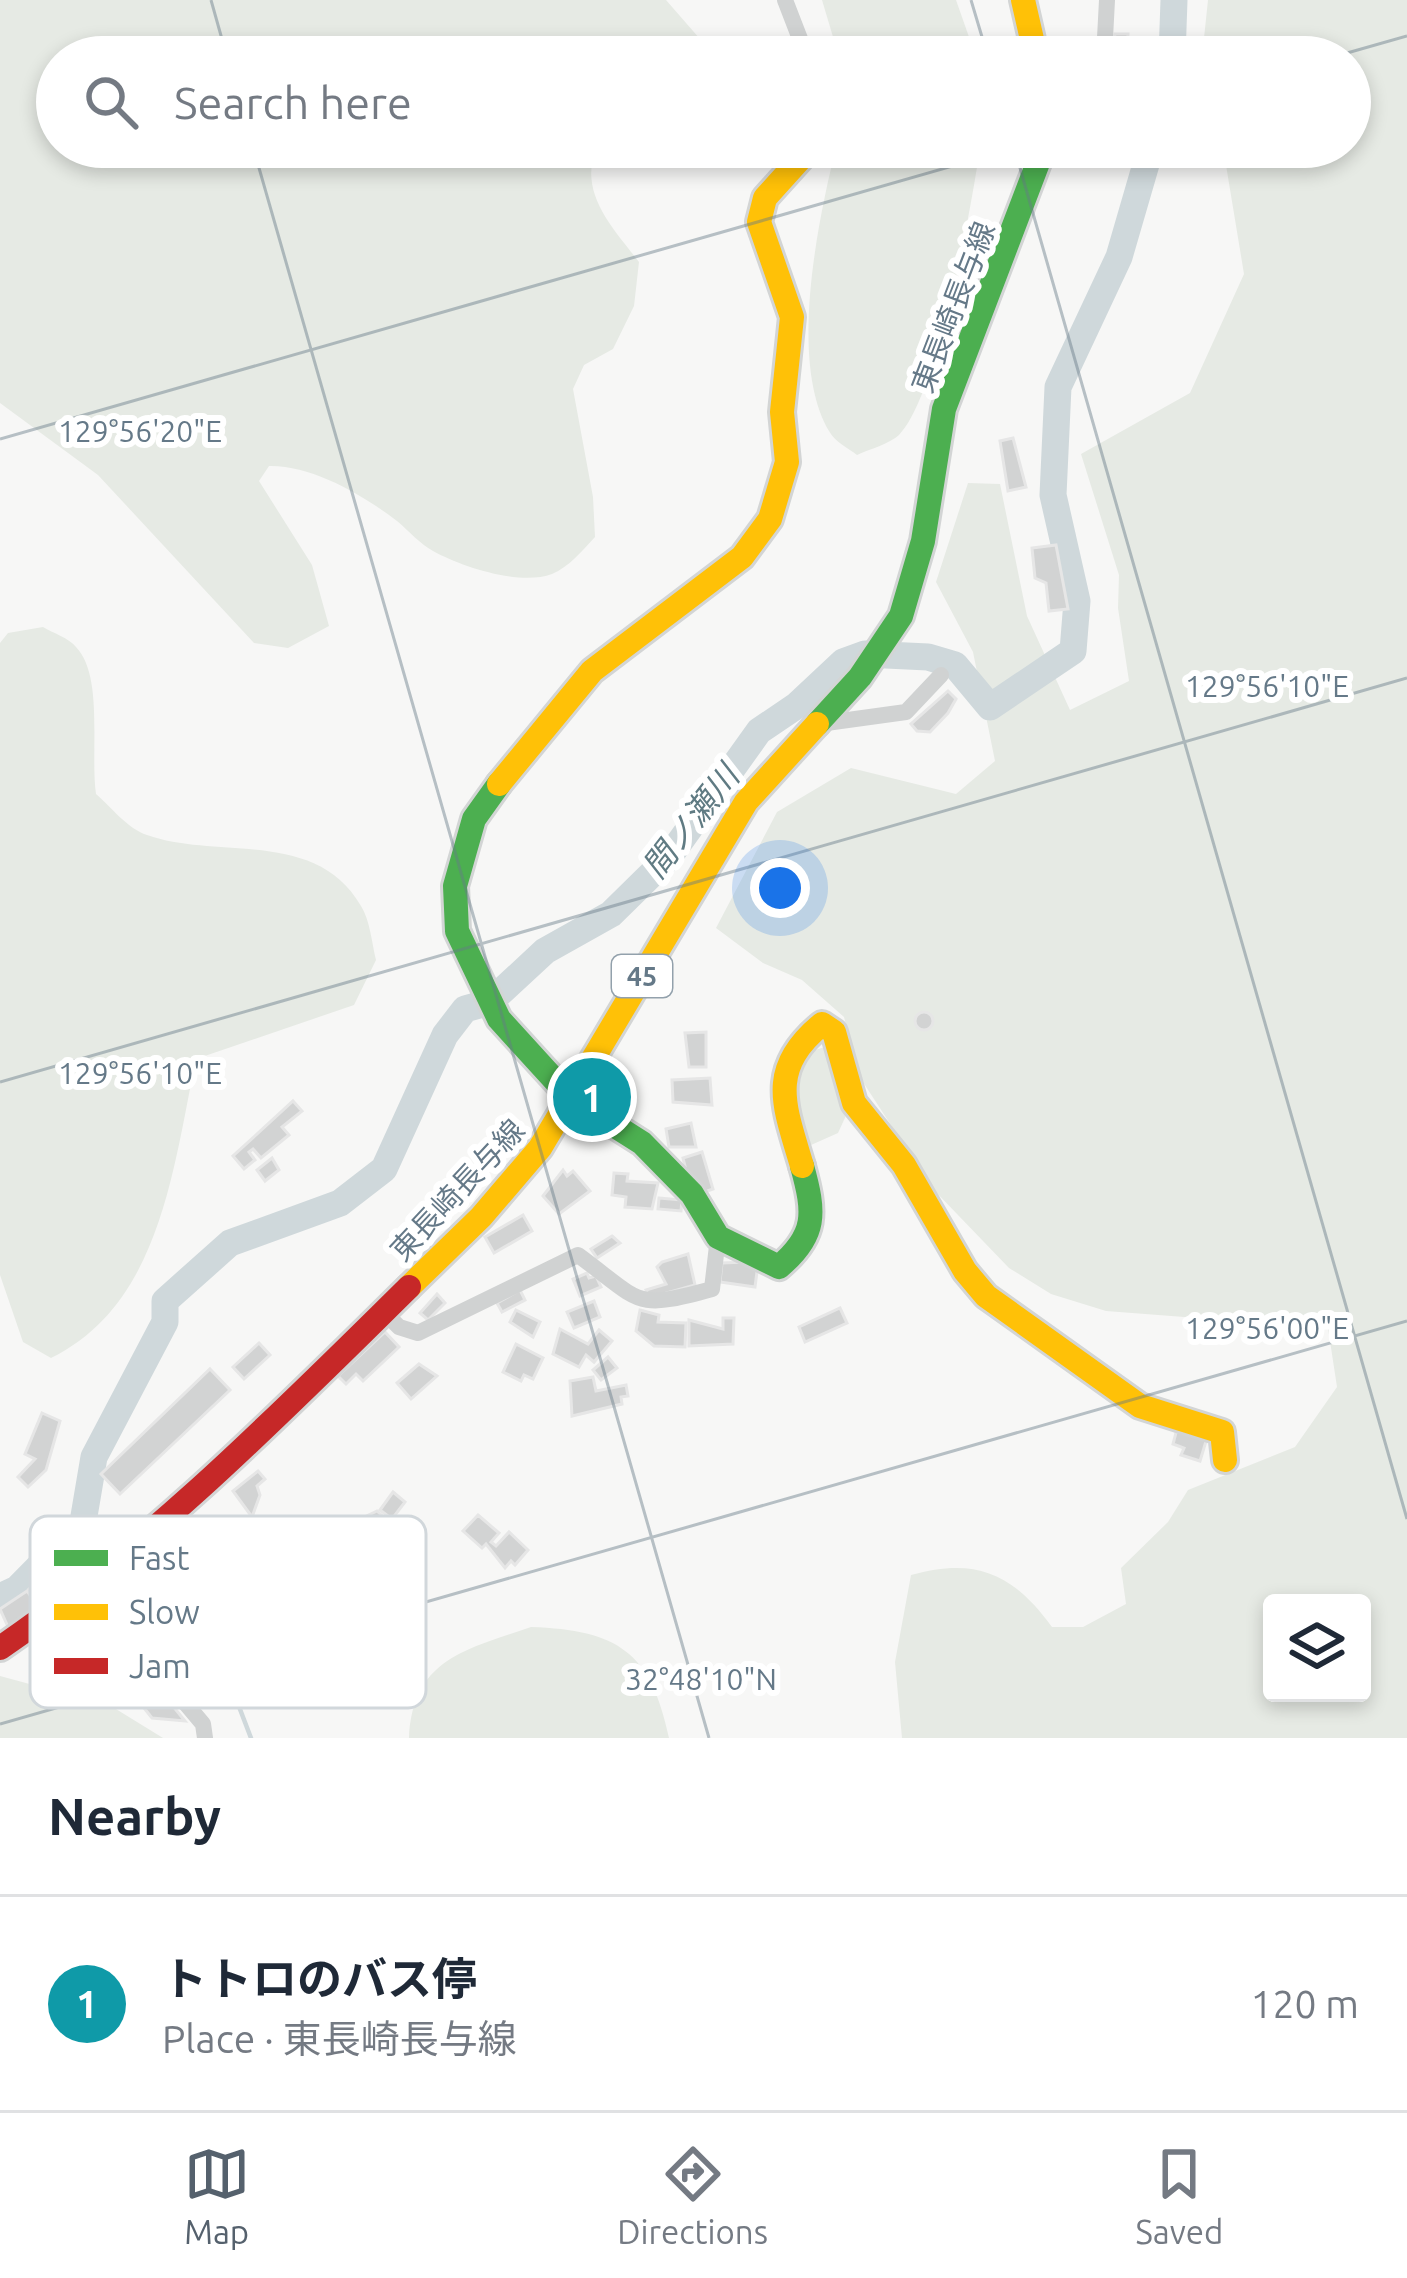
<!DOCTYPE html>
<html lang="en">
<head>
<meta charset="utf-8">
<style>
	body { margin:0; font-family:Ubuntu,"Noto Sans JP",sans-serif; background:#f2f2f3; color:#1f2937 }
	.controls { position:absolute; right:36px; bottom:36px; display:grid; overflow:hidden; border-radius:12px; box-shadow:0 6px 18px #0003 }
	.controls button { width:108px; height:108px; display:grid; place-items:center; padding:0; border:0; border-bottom:3px solid #e0e1e3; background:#fff; color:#1f2937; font:60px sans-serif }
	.you { position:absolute; left:780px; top:888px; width:42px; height:42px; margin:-30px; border:9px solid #fff; border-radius:50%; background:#1a73e8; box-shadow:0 0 0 18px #1a73e833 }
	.badge { display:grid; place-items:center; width:78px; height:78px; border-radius:50%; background:#55616d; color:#fff; font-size:39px; font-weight:700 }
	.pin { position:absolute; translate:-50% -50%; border:6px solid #fff; box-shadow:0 3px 12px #0006 }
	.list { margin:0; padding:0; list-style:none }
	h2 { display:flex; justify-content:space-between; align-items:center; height:156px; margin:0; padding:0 48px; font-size:51px }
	h2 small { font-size:39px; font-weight:400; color:#747a83 }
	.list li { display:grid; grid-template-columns:78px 1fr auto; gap:36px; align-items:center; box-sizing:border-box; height:216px; padding:0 48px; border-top:3px solid #e0e1e3 }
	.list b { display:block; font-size:45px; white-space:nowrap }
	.list p { margin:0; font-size:39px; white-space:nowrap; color:#747a83 }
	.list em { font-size:39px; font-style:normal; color:#747a83 }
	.icon { flex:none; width:66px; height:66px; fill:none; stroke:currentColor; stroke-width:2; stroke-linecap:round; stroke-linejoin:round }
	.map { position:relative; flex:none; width:1407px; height:1738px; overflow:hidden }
	.search { position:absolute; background:#fff; box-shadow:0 6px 18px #0003; left:36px; right:36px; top:36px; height:132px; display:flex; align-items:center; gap:30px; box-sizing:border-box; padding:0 42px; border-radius:66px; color:#747a83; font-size:45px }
	.sheet { height:372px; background:#fff }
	nav { display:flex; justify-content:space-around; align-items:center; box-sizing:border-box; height:168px; border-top:3px solid #e0e1e3; background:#fff; font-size:33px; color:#747a83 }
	nav a { display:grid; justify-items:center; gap:6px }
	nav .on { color:#55616d }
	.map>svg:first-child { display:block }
</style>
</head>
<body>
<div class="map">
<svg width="1407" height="1738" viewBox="0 0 1407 1738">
	<rect width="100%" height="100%" fill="#f7f7f6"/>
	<g fill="#e6eae4" fill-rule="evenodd">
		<path d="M0 0H666L700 39 708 57H57V147H597C577 192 613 228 639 262L634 306 613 349 584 365 573 389 593 497 595 537C583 550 569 567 552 574 520 586 462 567 433 551 420 544 409 531 397 521 363 495 312 465 269 466L259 481 312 565 329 626 288 648 254 643 98 475 0 403Z"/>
		<polygon points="822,0 956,0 976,57 839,57"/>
		<path d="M1208 0H1407V1738H902L895 1662 911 1575C975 1557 1013 1573 1052 1627H1083L1126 1604 1121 1568 1168 1522 1188 1490 1295 1447 1337 1387 1328 1328 1106 1311 1051 1294 1009 1268 932 1188 859 1076 844 1017 802 980 763 963 716 928 777 812 851 768 956 794 995 761 973 652 936 582 968 483 1000 484 1027 616 1070 710 1129 681 1118 608 1119 575 1081 454 1190 393 1244 274 1223 147H1350V57H1202ZM1272 1603H1362V1693H1272Z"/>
		<path d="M836 147H980C972 206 937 397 899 435 889 444 870 449 857 455 848 448 834 441 829 431 788 361 818 222 836 147Z"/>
		<path d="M43 627C53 633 69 638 76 647 104 676 90 752 96 794 111 807 128 829 147 835 217 860 316 828 361 906 370 920 372 944 376 960L354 1005 196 1059C173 1168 161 1304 51 1358L23 1342 0 1275V643L8 633Z"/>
		<polygon points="825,1047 849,1109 838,1133 811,1145 790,1096 798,1055"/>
		<path d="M531 1627C618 1630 651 1652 669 1738H409C413 1659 465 1650 531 1627Z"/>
		<polygon points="0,1676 111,1706 163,1738 0,1738"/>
	</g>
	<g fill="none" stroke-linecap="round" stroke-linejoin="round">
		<g stroke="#cfd8db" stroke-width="4.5">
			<polyline points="83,1522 102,1559"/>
			<path d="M112 1573C158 1637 149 1655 230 1683L251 1738"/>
		</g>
		<g stroke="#cfd8db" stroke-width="27">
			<polyline points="1172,57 1174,0"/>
			<polyline points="0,1597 17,1589 83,1522 94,1457 165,1322 165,1301 230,1243 340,1203 384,1169 445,1035 465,1009 490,1002 545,951 611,914 669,857 759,731 796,706 843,662 865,654 928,657 955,665 990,707 1073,651 1077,601 1053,495 1058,387 1119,257 1151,147"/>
		</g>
	</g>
	<g fill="#d2d3d3" stroke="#e6e6e6" stroke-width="3">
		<polygon points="1115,34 1128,34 1127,54 1113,53"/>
		<polygon points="1013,438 1026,487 1008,491 1000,441"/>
		<polygon points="1056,545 1068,609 1049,611 1046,583 1035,578 1032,548"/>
		<polygon points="948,691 956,699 948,713 930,732 917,731 911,724"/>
		<circle cx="924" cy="1021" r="9"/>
		<polygon points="706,1032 706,1067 689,1067 685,1033"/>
		<polygon points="710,1078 712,1105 673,1102 672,1080"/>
		<polygon points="293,1101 302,1111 282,1127 289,1135 261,1158 253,1149 249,1152 255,1160 244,1169 233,1156"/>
		<polygon points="691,1123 696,1147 669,1147 666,1129"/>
		<polygon points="702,1152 713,1189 699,1194 679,1168 685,1166 683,1158"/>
		<polygon points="272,1158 279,1170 265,1181 257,1170"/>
		<polygon points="563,1170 567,1176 573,1171 590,1191 559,1214 543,1196"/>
		<polygon points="614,1173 628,1174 627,1181 658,1183 652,1209 625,1207 626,1197 612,1195"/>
		<polygon points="659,1198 682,1200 681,1211 658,1209"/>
		<polygon points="523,1215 532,1231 494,1253 485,1237"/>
		<polygon points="612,1236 620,1243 597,1258 591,1249"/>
		<polygon points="688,1254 695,1285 649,1298 646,1290 666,1284 657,1267 662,1262"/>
		<polygon points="747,1262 758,1264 755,1287 720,1282 722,1263"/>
		<polygon points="587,1273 589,1278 596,1276 601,1287 580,1296 573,1279"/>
		<polygon points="520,1290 525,1300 502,1312 497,1303"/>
		<polygon points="437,1294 445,1303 428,1320 420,1313"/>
		<polygon points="594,1301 600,1317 574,1328 567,1312"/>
		<polygon points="840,1308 847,1323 805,1342 799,1327"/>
		<polygon points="516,1310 540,1322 533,1337 510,1322"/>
		<polygon points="640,1310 659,1315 658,1322 686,1323 685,1347 654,1346 636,1331"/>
		<polygon points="723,1318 734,1318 733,1344 689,1346 689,1320 723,1329"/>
		<polygon points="560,1329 588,1344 599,1330 612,1341 594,1362 586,1355 579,1367 553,1354"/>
		<polygon points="385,1332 399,1347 363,1381 356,1374 346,1384 338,1376"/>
		<polygon points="259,1343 270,1355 244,1379 233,1367"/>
		<polygon points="516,1344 543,1358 533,1379 524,1375 521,1381 503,1372"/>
		<polygon points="608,1357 617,1368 601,1380 593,1370"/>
		<polygon points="419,1364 437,1376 411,1399 397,1383"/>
		<polygon points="210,1369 230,1390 120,1494 101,1474"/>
		<polygon points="593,1377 596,1391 626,1385 628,1396 621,1397 622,1404 572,1416 570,1381"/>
		<polygon points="42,1413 60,1421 46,1470 28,1487 18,1477 35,1459 25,1454"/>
		<polygon points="1177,1429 1207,1438 1200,1461 1181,1455 1184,1448 1173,1444"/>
		<polygon points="258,1471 265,1479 257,1486 260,1495 252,1517 233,1491"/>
		<polygon points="393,1492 405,1502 392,1519 380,1510"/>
		<polygon points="377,1511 391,1524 355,1544 346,1526"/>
		<polygon points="478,1515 499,1533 491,1542 496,1546 509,1532 528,1550 515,1565 511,1561 505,1568 486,1544 482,1548 463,1531"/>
		<polygon points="51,1568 67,1585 42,1603 29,1589"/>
		<polygon points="27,1591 39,1608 9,1629 0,1609"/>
		<polygon points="146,1683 163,1704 168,1700 185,1721 152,1718 133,1694"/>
	</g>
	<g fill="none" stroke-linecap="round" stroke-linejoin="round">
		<defs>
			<g id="fast">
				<polyline points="817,724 860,677 901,616 923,541 944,409 1044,147"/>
				<path d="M499 784 474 819 455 886 457 931 499 1019 571 1098 642 1143 692 1194 718 1237 779 1267C817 1235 815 1213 802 1166"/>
			</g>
			<g id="slow">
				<polyline points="1023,0 1036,57"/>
				<polyline points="499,784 592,671 742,557 770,519 787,462 782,412 792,317 759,222 765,198 811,147"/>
				<path d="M802 1166C784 1105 767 1069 822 1024L834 1032 854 1103 904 1165 965 1271 986 1296 1140 1406 1222 1432 1225 1460"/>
				<polyline points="409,1287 481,1217 540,1148 746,802 817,724"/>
			</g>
			<path id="jam" d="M0 1648C151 1545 279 1415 409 1287"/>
		</defs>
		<use href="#fast" stroke="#d3d5d5" stroke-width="30"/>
		<use href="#slow" stroke="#d3d5d5" stroke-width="30"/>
		<use href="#jam" stroke="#d3d5d5" stroke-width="30"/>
		<g stroke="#d0d2d2" stroke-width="16">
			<polyline points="785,0 807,57"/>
			<polyline points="1104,57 1107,0"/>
			<polyline points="819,724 906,712 941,675"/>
			<path d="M383 1311 399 1327 418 1333 578 1255C642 1302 633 1311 712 1289L718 1237"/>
			<polyline points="86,1585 203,1724 205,1738"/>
		</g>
		<use href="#fast" stroke="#4caf50" stroke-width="24"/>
		<use href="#slow" stroke="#ffc107" stroke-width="24"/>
		<use href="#jam" stroke="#c62828" stroke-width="24"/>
	</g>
	<path fill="none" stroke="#657988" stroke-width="3" stroke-opacity="0.45" d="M211 0 227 57M971 0 988 57M1333 57 1407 36M253 147 709 1738M1014 147 1407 1519M0 439 1019 147M0 1082 1407 678M0 1724 1407 1321"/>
	<g text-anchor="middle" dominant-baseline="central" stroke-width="12" stroke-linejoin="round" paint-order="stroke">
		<rect fill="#fff" stroke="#93a1ac" stroke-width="3" x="612" y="955" width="60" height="42" rx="9"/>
		<g font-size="27" font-weight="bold" fill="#657988">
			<text x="642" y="976">45</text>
		</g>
		<g font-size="30" fill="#657988" stroke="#fff">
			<text transform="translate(953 307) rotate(-69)">東長崎長与線</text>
			<text transform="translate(457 1190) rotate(-47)">東長崎長与線</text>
		</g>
		<g font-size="33" font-style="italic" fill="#607b83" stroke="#fff">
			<text transform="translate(690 821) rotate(-52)">間ノ瀬川</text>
		</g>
	</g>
	<rect x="30" y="1516" width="396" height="192" rx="18" fill="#fff" stroke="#d1d7db" stroke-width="3"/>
	<rect x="54" y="1550" width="54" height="16" fill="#4caf50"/>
	<rect x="54" y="1604" width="54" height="16" fill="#ffc107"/>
	<rect x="54" y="1658" width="54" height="16" fill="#c62828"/>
	<g font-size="33" fill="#657988">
		<text x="129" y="1570">Fast</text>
		<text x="129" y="1624">Slow</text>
		<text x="129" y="1678">Jam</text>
	</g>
	<g font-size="30" text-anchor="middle" fill="#657988" stroke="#fff" stroke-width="12" stroke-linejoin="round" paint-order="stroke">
		<text x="140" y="442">129°56'20"E</text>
		<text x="1267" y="697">129°56'10"E</text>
		<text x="140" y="1084">129°56'10"E</text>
		<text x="1267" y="1339">129°56'00"E</text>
		<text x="701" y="1690">32°48'10"N</text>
	</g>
</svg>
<div class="controls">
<button><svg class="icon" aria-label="layers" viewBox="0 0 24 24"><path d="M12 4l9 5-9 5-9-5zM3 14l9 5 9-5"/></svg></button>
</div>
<div class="you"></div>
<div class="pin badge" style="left:592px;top:1097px;background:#0f9aa8">1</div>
<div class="search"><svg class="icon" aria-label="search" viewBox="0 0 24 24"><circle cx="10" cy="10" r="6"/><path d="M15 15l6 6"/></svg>Search here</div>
</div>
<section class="sheet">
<h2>Nearby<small></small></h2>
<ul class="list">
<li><span class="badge" style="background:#0f9aa8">1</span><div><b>トトロのバス停</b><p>Place · 東長崎長与線</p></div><em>120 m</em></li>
</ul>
</section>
<nav>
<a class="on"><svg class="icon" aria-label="map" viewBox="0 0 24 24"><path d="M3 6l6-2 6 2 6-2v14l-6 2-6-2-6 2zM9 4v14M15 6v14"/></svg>Map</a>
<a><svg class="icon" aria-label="directions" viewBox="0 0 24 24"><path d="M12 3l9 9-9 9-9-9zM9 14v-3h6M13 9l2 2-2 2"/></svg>Directions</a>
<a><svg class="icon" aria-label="saved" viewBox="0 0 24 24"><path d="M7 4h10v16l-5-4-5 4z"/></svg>Saved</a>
</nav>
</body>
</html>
